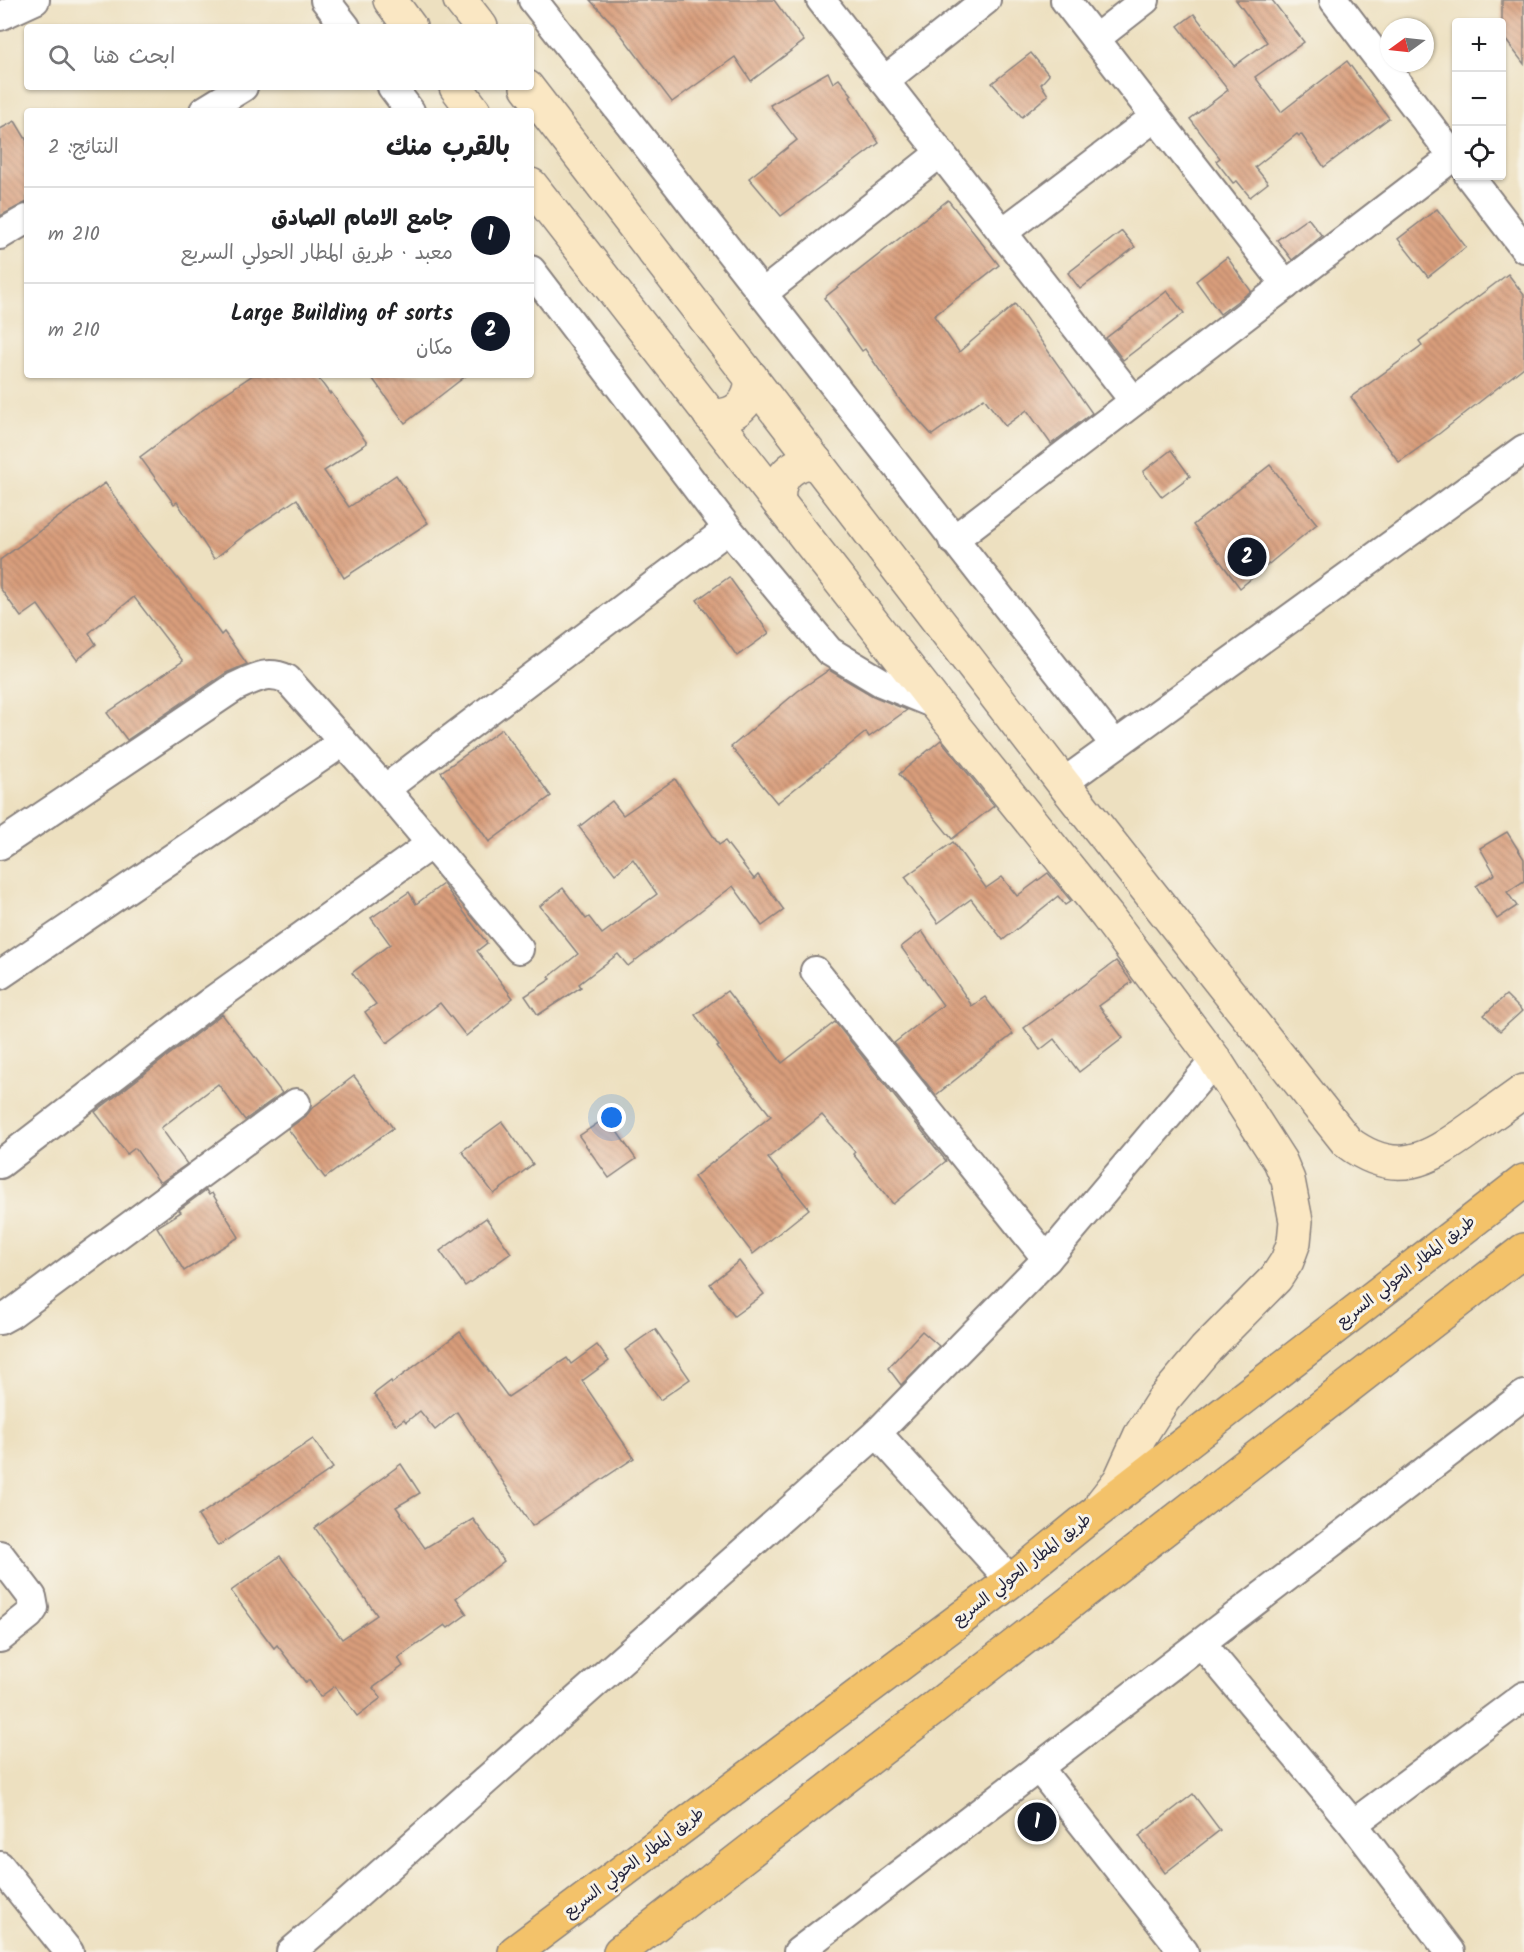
<!DOCTYPE html>
<html lang="ar">
<head>
<meta charset="utf-8">
<style>
	body { margin:0; font-family:Kalam,"Playpen Sans Arabic",sans-serif; background:#f2f2f2; color:#202124; direction:rtl }
	.controls { position:absolute; right:18px; top:18px; display:grid; overflow:hidden; border-radius:6px; box-shadow:0 2px 4px #0004 }
	.controls button { width:54px; height:54px; display:grid; place-items:center; padding:0; border:0; border-bottom:2px solid #e0e0e0; background:#fff; color:#202124; font:30px sans-serif }
	.compass { position:absolute; left:1380px; top:18px; width:54px; height:54px; border-radius:50%; background:#fff; box-shadow:0 2px 4px #0004; rotate:255deg }
	.you { position:absolute; left:612px; top:1118px; width:21px; height:21px; margin:-15px; border:4px solid #fff; border-radius:50%; background:#1a73e8; box-shadow:0 0 0 9px #1a73e833 }
	.badge { display:grid; place-items:center; width:39px; height:39px; border-radius:50%; background:#111827; color:#fff; font-size:20px; font-weight:700 }
	.pin { position:absolute; translate:-50% -50%; border:3px solid #fff; box-shadow:0 2px 6px #0006 }
	.list { margin:0; padding:0; list-style:none }
	h2 { display:flex; justify-content:space-between; align-items:center; height:78px; margin:0; padding:0 24px; font-size:26px }
	h2 small { font-size:20px; font-weight:400; color:#757577 }
	.list li { display:grid; grid-template-columns:39px 1fr auto; gap:18px; align-items:center; box-sizing:border-box; height:96px; padding:0 24px; border-top:2px solid #e0e0e0 }
	.list b { display:block; font-size:22px; white-space:nowrap }
	.list p { margin:0; font-size:20px; white-space:nowrap; color:#757577 }
	.list em { font-size:20px; font-style:normal; color:#757577 }
	.icon { flex:none; width:33px; height:33px; fill:none; stroke:currentColor; stroke-width:2; stroke-linecap:round; stroke-linejoin:round }
	.map { position:relative; flex:none; width:1524px; height:1952px; overflow:hidden; direction:ltr }
	.search { position:absolute; background:#fff; box-shadow:0 2px 4px #0004; left:24px; top:24px; width:510px; height:66px; display:flex; align-items:center; gap:15px; box-sizing:border-box; padding:0 21px; border-radius:6px; color:#757577; font-size:22px }
	.panel { position:absolute; background:#fff; box-shadow:0 2px 4px #0004; left:24px; top:108px; width:510px; height:270px; border-radius:6px; direction:rtl }
	.map>svg:first-child { display:block }
</style>
</head>
<body>
<div class="map">
<svg width="1524" height="1952" viewBox="0 0 1524 1952">
	<defs>
		<pattern id="building-back-hatch" width="6" height="6" patternUnits="userSpaceOnUse" patternTransform="scale(1.5)"><rect width="6" height="6" fill="#d99e7b"/><path d="M-1 5l2 2M0 0l6 6M5-1l2 2" fill="none" stroke="#b08066"/></pattern>
	</defs>
	<rect width="100%" height="100%" fill="#f7f3e8"/>
	<filter id="ink" filterUnits="userSpaceOnUse"><feTurbulence type="fractalNoise" baseFrequency=".0167" numOctaves="2"/><feDisplacementMap in="SourceGraphic" scale="12" xChannelSelector="R" yChannelSelector="G"/><feConvolveMatrix kernelMatrix="1 2 1 2 8 2 1 2 1" color-interpolation-filters="sRGB"/></filter>
	<filter id="wash" filterUnits="userSpaceOnUse"><feTurbulence type="fractalNoise" baseFrequency=".008" numOctaves="4" result="noise"/><feDisplacementMap in="SourceGraphic" scale="24" xChannelSelector="R" yChannelSelector="G"/><feGaussianBlur stdDeviation="1.35" result="paint"/><feColorMatrix in="noise" values="0 0 0 0 0 0 0 0 0 0 0 0 0 0 0 0 0 1.4 0 .05"/><feComposite in="paint" operator="in"/></filter>
	<g filter="url(#wash)">
		<rect width="100%" height="100%" fill="#ede0c0"/>
		<g id="blocks">
			<g fill="url(#building-back-hatch)">
				<polygon points="590,0 774,0 804,41 751,81 735,57 672,102 613,24"/>
				<polygon points="1236,0 1272,0 1304,42 1255,77 1281,112 1347,61 1389,118 1324,167 1301,134 1299,136 1297,134 1255,167 1268,183 1250,197 1237,181 1233,183 1216,161 1220,158 1190,119 1228,90 1178,26 1194,14 1234,66 1267,42"/>
				<polygon points="1502,0 1524,0 1524,64 1502,35"/>
				<polygon points="1031,53 1049,75 1041,84 1048,95 1022,117 992,83"/>
				<polygon points="828,72 833,83 839,79 852,95 850,97 879,143 781,216 749,178 797,140 770,105"/>
				<polygon points="15,121 27,141 27,202 0,216 0,129"/>
				<polygon points="948,200 999,265 934,316 959,352 1015,304 1092,413 1051,444 1027,410 1005,426 984,398 932,435 900,400 865,349 862,351 824,298"/>
				<polygon points="1437,209 1466,247 1428,277 1398,239"/>
				<polygon points="1308,218 1322,236 1292,260 1277,240"/>
				<polygon points="1122,231 1135,247 1080,289 1068,273"/>
				<polygon points="1227,257 1251,291 1220,314 1196,281"/>
				<polygon points="1508,274 1524,295 1524,367 1440,433 1399,462 1351,397 1422,345 1419,341"/>
				<polygon points="1167,291 1184,313 1123,360 1106,338"/>
				<polygon points="253,375 316,375 330,394 331,392 367,443 324,471 349,507 396,475 428,523 344,578 297,499 247,533 214,559 177,502 174,504 140,457 220,397"/>
				<polygon points="370,375 467,375 405,423"/>
				<polygon points="1171,450 1190,476 1162,497 1143,472"/>
				<polygon points="1270,465 1317,524 1240,588 1193,525"/>
				<polygon points="105,483 142,535 200,606 221,635 224,632 247,664 226,673 127,740 107,713 183,661 134,597 89,633 96,644 77,660 38,605 21,617 0,588 0,560"/>
				<polygon points="729,577 769,633 737,656 697,600"/>
				<polygon points="829,670 873,696 907,710 869,737 866,732 777,803 731,747 798,691"/>
				<polygon points="502,729 551,796 489,842 441,772"/>
				<polygon points="941,740 994,806 952,839 899,774"/>
				<polygon points="675,779 719,845 725,841 754,879 758,875 784,910 762,926 733,886 628,966 618,954 579,984 581,987 538,1015 525,996 551,979 549,977 578,954 540,906 563,888 586,919 589,917 602,934 657,894 633,859 615,874 579,827 612,801 623,815"/>
				<polygon points="1507,832 1524,859 1524,881 1507,892 1517,906 1497,919 1476,886 1495,874 1480,848"/>
				<polygon points="953,842 986,888 1002,877 1017,896 1048,873 1071,901 1065,905 1058,896 1003,940 971,899 938,923 905,877"/>
				<polygon points="443,884 487,943 477,951 513,998 466,1036 440,1003 387,1043 365,1012 376,1004 352,973 390,944 371,918 409,892 416,904"/>
				<polygon points="922,931 972,1006 985,997 1013,1034 936,1095 894,1043 943,1005 901,947"/>
				<polygon points="1116,961 1132,982 1099,1006 1123,1038 1079,1072 1054,1039 1040,1050 1024,1028"/>
				<polygon points="727,991 782,1063 835,1022 946,1161 893,1204 853,1154 855,1152 822,1115 768,1158 809,1209 753,1254 694,1177 771,1116 717,1047 719,1046 695,1015"/>
				<polygon points="1506,995 1522,1011 1500,1031 1484,1015"/>
				<polygon points="222,1014 282,1093 245,1120 218,1084 161,1128 187,1164 160,1183 135,1148 127,1154 95,1112"/>
				<polygon points="354,1076 393,1128 325,1178 288,1129 306,1116 312,1108"/>
				<polygon points="607,1117 636,1159 609,1178 579,1136"/>
				<polygon points="502,1122 533,1164 494,1194 462,1151"/>
				<polygon points="206,1190 209,1195 212,1193 239,1237 184,1271 157,1227 181,1212 179,1210"/>
				<polygon points="486,1218 511,1253 465,1286 440,1251"/>
				<polygon points="739,1261 764,1294 734,1316 710,1284"/>
				<polygon points="655,1329 690,1379 660,1400 625,1350"/>
				<polygon points="922,1331 939,1346 901,1385 888,1368"/>
				<polygon points="460,1332 508,1397 567,1358 571,1364 597,1345 609,1361 582,1381 634,1458 532,1526 457,1412 435,1430 420,1411 406,1422 404,1419 396,1425 374,1394 391,1381 392,1383"/>
				<polygon points="313,1439 333,1468 218,1546 198,1516"/>
				<polygon points="401,1464 420,1493 396,1507 425,1548 473,1519 504,1561 456,1598 467,1614 448,1628 445,1625 398,1658 403,1666 373,1688 381,1698 357,1716 335,1686 320,1697 309,1680 306,1683 277,1645 274,1648 231,1591 280,1556 342,1639 377,1615 315,1528"/>
				<polygon points="1193,1794 1220,1830 1165,1873 1139,1836"/>
			</g>
		</g>
	</g>
	<g filter="url(#ink)">
		<use href="#blocks" fill-opacity="0" stroke="#88817e" stroke-width="1.5"/>
		<g fill="none" stroke-linecap="round" stroke-linejoin="round">
			<defs>
				<g id="street">
					<polyline points="325,0 346,27"/>
					<polyline points="533,0 1115,745"/>
					<polyline points="821,0 1134,401"/>
					<polyline points="1065,0 1286,285"/>
					<polyline points="1334,0 1456,160"/>
					<polyline points="0,16 35,0"/>
					<polyline points="1095,39 1145,0"/>
					<polyline points="884,81 986,0"/>
					<polyline points="392,87 410,111"/>
					<polyline points="204,111 243,87"/>
					<polyline points="1469,176 1524,248"/>
					<polyline points="1003,232 1155,117"/>
					<polyline points="0,235 27,219"/>
					<polyline points="531,270 728,529 829,651 881,682 937,705"/>
					<polyline points="762,294 940,153"/>
					<polyline points="953,540 1454,156"/>
					<polyline points="1063,783 1524,449"/>
					<polyline points="385,789 728,529"/>
					<path d="M0 845 235 687C255 678 267 670 287 679L385 789 519 949"/>
					<polyline points="815,971 1047,1259"/>
					<polyline points="0,975 343,742"/>
					<polyline points="0,1164 209,1003 431,844"/>
					<polyline points="0,1320 11,1314 296,1103"/>
					<polyline points="877,1433 1011,1581"/>
					<polyline points="0,1555 32,1597 34,1608 29,1615 0,1638"/>
					<polyline points="1202,1644 1353,1824 1450,1952"/>
					<polyline points="1038,1767 1184,1952"/>
					<polyline points="1353,1824 1524,1696"/>
					<polyline points="0,1866 69,1952"/>
					<polyline points="291,1952 332,1917 877,1433 1047,1259 1215,1060"/>
					<polyline points="798,1952 1524,1395"/>
				</g>
				<g id="secondary">
					<polyline points="390,0 410,27"/>
					<polyline points="460,0 481,27"/>
					<polyline points="456,87 474,111"/>
					<path d="M527 87 1063 783 1347 1142C1396 1179 1428 1160 1471 1129 1489 1116 1506 1104 1524 1091"/>
					<polyline points="531,185 937,705 1107,916 1215,1060 1280,1161 1288,1180 1296,1221 1294,1242 1287,1261 1276,1278 1205,1350 1163,1400 1140,1436 1120,1480 1102,1503"/>
					<path d="M710 415C735 419 753 402 751 377"/>
					<path d="M779 502C776 477 792 462 816 462"/>
				</g>
				<g id="highway">
					<polyline points="515,1952 1011,1581 1082,1523 1524,1181"/>
					<polyline points="620,1952 1524,1250"/>
				</g>
			</defs>
			<use href="#street" stroke="#88817e" stroke-width="32"/>
			<use href="#secondary" stroke="#88817e" stroke-width="36"/>
			<use href="#highway" stroke="#88817e" stroke-width="36"/>
			<use href="#street" stroke="#fff" stroke-width="28"/>
			<use href="#secondary" stroke="#fae7c3" stroke-width="33"/>
			<use href="#highway" stroke="#f3c26a" stroke-width="33"/>
		</g>
	</g>
	<g text-anchor="middle" dominant-baseline="central" stroke-width="6" stroke-linejoin="round" paint-order="stroke">
		<g font-size="16" fill="#22223b" stroke="#f7f3e8">
			<text transform="translate(1406 1272) rotate(-38)">طريق المطار الحولي السريع</text>
			<text transform="translate(1022 1570) rotate(-38)">طريق المطار الحولي السريع</text>
			<text transform="translate(634 1863) rotate(-37)">طريق المطار الحولي السريع</text>
		</g>
	</g>
</svg>
<div class="controls">
<button>+</button>
<button>−</button>
<button><svg class="icon" aria-label="locate" viewBox="0 0 24 24"><circle cx="12" cy="12" r="6"/><path d="M12 2v4M12 18v4M2 12h4M18 12h4"/></svg></button>
</div>
<svg class="compass" viewBox="-18 -18 36 36"><path d="M0-13l5 13h-10z" fill="#e53935"/><path d="M0 13l5-13h-10z" fill="#757577"/></svg>
<div class="you"></div>
<div class="pin badge" style="left:1037px;top:1822px">1</div>
<div class="pin badge" style="left:1247px;top:557px">2</div>
<div class="search"><svg class="icon" aria-label="search" viewBox="0 0 24 24"><circle cx="10" cy="10" r="6"/><path d="M15 15l6 6"/></svg>ابحث هنا</div>
<section class="panel">
<h2>بالقرب منك<small>النتائج: 2</small></h2>
<ul class="list">
<li><span class="badge">1</span><div><b>جامع الامام الصادق</b><p>معبد · طريق المطار الحولي السريع</p></div><em>210 m</em></li>
<li><span class="badge">2</span><div><b>Large Building of sorts</b><p>مكان</p></div><em>210 m</em></li>
</ul>
</section>
</div>
</body>
</html>
